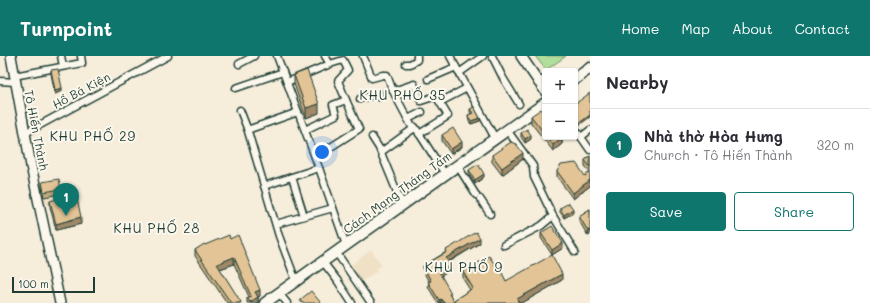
<!DOCTYPE html>
<html lang="en">
<head>
<meta charset="utf-8">
<style>
	body { margin:0; font-family:Mali,sans-serif; background:#f7f7f7; color:#2b2b33 }
	.controls { position:absolute; right:12px; top:12px; display:grid; overflow:hidden; border-radius:4px; box-shadow:0 1px 3px #0004 }
	.controls button { width:36px; height:36px; display:grid; place-items:center; padding:0; border:0; border-bottom:1px solid #e1e1e2; background:#fff; color:#2b2b33; font:20px sans-serif }
	.scale { position:absolute; left:12px; bottom:10px; width:83px; box-sizing:border-box; padding-left:4px; border:2px solid #1f3d34; border-top:0; font-size:11px; line-height:14px; white-space:nowrap; color:#1f3d34; -webkit-text-stroke:3px #fbf7ec; paint-order:stroke }
	.you { position:absolute; left:322px; top:96px; width:14px; height:14px; margin:-10px; border:3px solid #fff; border-radius:50%; background:#1a73e8; box-shadow:0 0 0 6px #1a73e833 }
	.badge { display:grid; place-items:center; width:26px; height:26px; border-radius:50%; background:#0f766e; color:#fff; font-size:13px; font-weight:700 }
	.pin { position:absolute; translate:-50% -33px; filter:drop-shadow(0 1px 2px #0008) }
	.pin::after { content:''; position:absolute; top:21px; width:14px; height:12px; background:inherit; clip-path:polygon(0 0,100% 0,50% 100%) }
	.list { margin:0; padding:0; list-style:none }
	h2 { display:flex; justify-content:space-between; align-items:center; height:52px; margin:0; padding:0 16px; font-size:17px }
	h2 small { font-size:13px; font-weight:400; color:#7c7c81 }
	.list li { display:grid; grid-template-columns:26px 1fr auto; gap:12px; align-items:center; box-sizing:border-box; height:72px; padding:0 16px; border-top:1px solid #e1e1e2 }
	.list b { display:block; font-size:15px; white-space:nowrap }
	.list p { margin:0; font-size:13px; white-space:nowrap; color:#7c7c81 }
	.list em { font-size:13px; font-style:normal; color:#7c7c81 }
	.actions { display:flex; gap:8px; padding:12px 16px }
	.actions a { flex:1; padding:9px 0; border:1px solid #0f766e; border-radius:4px; text-align:center; font-size:14px; color:#0f766e }
	.actions .main { background:#0f766e; color:#fff }
	.map { position:relative; flex:none; width:590px; height:247px; overflow:hidden }
	header { display:flex; align-items:center; gap:24px; box-sizing:border-box; height:56px; padding:0 20px; background:#0f766e; color:#fff }
	header strong { font-size:19px }
	nav { display:flex; gap:22px; margin-inline-start:auto; font-size:14px }
	main { display:flex }
	aside { flex:1; background:#fff }
	.map>svg:first-child { display:block }
</style>
</head>
<body>
<header>
<strong>Turnpoint</strong>
<nav><a>Home</a><a>Map</a><a>About</a><a>Contact</a></nav>
</header>
<main>
<div class="map">
<svg width="590" height="247" viewBox="0 0 590 247">
	<rect width="100%" height="100%" fill="#f6eddb"/>
	<filter id="ink" filterUnits="userSpaceOnUse"><feTurbulence type="fractalNoise" baseFrequency=".025" numOctaves="2"/><feDisplacementMap in="SourceGraphic" scale="8" xChannelSelector="R" yChannelSelector="G"/><feConvolveMatrix kernelMatrix="1 2 1 2 8 2 1 2 1" color-interpolation-filters="sRGB"/></filter>
	<g filter="url(#ink)">
		<g fill="#f0e1c6">
			<polygon points="59,129 64,137 65,142 62,146 44,150 41,132"/>
			<polygon points="371,194 382,209 376,213 377,215 361,226 350,210"/>
		</g>
		<polygon fill="#b2de9c" stroke="#688e68" points="535,0 566,0 546,14"/>
		<g fill="none" stroke-linecap="round" stroke-linejoin="round">
			<defs>
				<g id="street">
					<polyline points="61,0 63,10"/>
					<polyline points="277,0 319,112 346,189"/>
					<polyline points="325,0 330,8"/>
					<polyline points="363,0 372,22 383,19 387,19 393,35 412,71 413,73 415,71 445,118"/>
					<polyline points="450,0 495,82"/>
					<polyline points="492,0 503,22 519,48"/>
					<polyline points="239,8 254,0"/>
					<polyline points="406,8 410,8 417,4 417,0"/>
					<polyline points="459,17 483,0"/>
					<polyline points="14,20 82,7 81,0"/>
					<polyline points="428,23 456,11"/>
					<polyline points="0,25 15,26"/>
					<polyline points="287,26 330,8 343,4 348,14 338,25 346,44 333,49 336,59 305,74"/>
					<polyline points="236,32 283,16"/>
					<polyline points="393,35 414,28 421,45 436,40 448,60 419,78"/>
					<polyline points="360,43 379,37 379,41"/>
					<polyline points="440,46 467,32"/>
					<polyline points="240,54 247,72 279,180 296,225"/>
					<polyline points="408,63 422,56"/>
					<polyline points="247,72 250,73 298,56"/>
					<polyline points="575,73 581,81 590,74"/>
					<polyline points="25,77 168,0"/>
					<polyline points="372,81 379,92 402,148"/>
					<polyline points="581,81 590,94"/>
					<polyline points="381,96 413,73"/>
					<polyline points="315,101 359,73 346,44"/>
					<polyline points="457,109 476,139"/>
					<polyline points="292,121 304,160"/>
					<polyline points="264,130 319,112"/>
					<polyline points="480,143 490,158"/>
					<polyline points="553,160 575,196"/>
					<polyline points="276,168 333,152"/>
					<polyline points="504,189 541,170 553,160 534,121 533,110 507,74"/>
					<polyline points="336,196 371,247"/>
					<polyline points="323,206 337,224 352,247"/>
					<polyline points="279,237 287,247"/>
				</g>
				<g id="secondary">
					<polyline points="11,0 31,110 60,247"/>
					<polyline points="521,0 545,35"/>
				</g>
				<g id="primary">
					<polyline points="575,23 590,12"/>
					<polyline points="539,26 545,26"/>
					<polyline points="265,247 545,47"/>
				</g>
			</defs>
			<use href="#street" stroke="#1f3d34" stroke-width="9"/>
			<use href="#secondary" stroke="#1f3d34" stroke-width="12"/>
			<use href="#primary" stroke="#1f3d34" stroke-width="13"/>
			<use href="#street" stroke="#fbf7ec" stroke-width="6"/>
			<use href="#secondary" stroke="#fbf7ec" stroke-width="9"/>
			<use href="#primary" stroke="#fbf7ec" stroke-width="10"/>
		</g>
		<g fill="#c3a981" stroke="#1f3d34">
			<polygon points="51,14 62,35 55,38 51,18"/>
			<polygon points="294,19 319,57 306,62 294,28"/>
			<polygon points="470,53 480,65 471,68 469,66 468,59 471,58 470,56"/>
			<polygon points="545,58 545,81 562,81 562,88 553,95 531,67 531,60"/>
			<polygon points="521,77 531,83 525,87 521,81"/>
			<polygon points="442,79 462,91 451,98 442,85"/>
			<polygon points="492,99 523,103 502,119 492,106"/>
			<polygon points="590,100 590,130 573,143 557,121 557,115 585,120 590,116 585,110 585,104"/>
			<polygon points="469,114 484,121 475,128 469,118"/>
			<polygon points="42,126 61,133 61,138 44,141 42,132"/>
			<polygon points="50,145 81,168 56,174 50,151"/>
			<polygon points="560,152 573,157 564,162 560,156"/>
			<polygon points="590,153 588,180 579,165 579,160"/>
			<polygon points="541,177 563,192 552,199 541,182"/>
			<polygon points="230,183 260,240 258,241 258,247 247,247 247,242 249,241 234,208 220,213 241,247 227,247 195,200 195,194 205,189"/>
			<polygon points="480,187 449,206 451,214 441,220 454,247 438,247 428,231 429,226 423,215 423,210 446,196 446,194"/>
			<polygon points="463,216 500,216 506,225 562,224 522,247 454,247 454,244 470,234 463,223"/>
		</g>
		<g fill="#9f8969" stroke="#1f3d34">
			<polygon points="62,32 62,35 55,38 55,34"/>
			<polygon points="319,48 319,57 306,62 306,52"/>
			<polygon points="590,59 590,61 578,70 578,68"/>
			<polygon points="480,62 480,65 471,68 471,65"/>
			<polygon points="531,79 531,83 525,87 525,83"/>
			<polygon points="562,81 562,88 553,95 553,89"/>
			<polygon points="462,86 462,91 451,98 451,93"/>
			<polygon points="523,97 523,103 502,119 502,112"/>
			<polygon points="484,118 484,121 475,128 475,124"/>
			<polygon points="590,124 590,130 573,143 573,137"/>
			<polygon points="573,153 573,157 564,162 564,159"/>
			<polygon points="81,161 81,168 56,174 56,168"/>
			<polygon points="590,174 590,179 588,180 588,175"/>
			<polygon points="480,182 480,187 446,207 446,202"/>
			<polygon points="563,187 563,192 552,199 552,194"/>
			<polygon points="234,201 234,208 217,214 217,208"/>
			<polygon points="451,209 451,214 439,221 439,216"/>
			<polygon points="562,218 562,224 522,247 517,247 517,243"/>
			<polygon points="260,234 260,240 258,241 258,247 250,247 255,236"/>
			<polygon points="441,243 441,247 439,247 439,244"/>
		</g>
		<g fill="#e3c496" stroke="#1f3d34">
			<polygon points="58,13 62,32 55,34 51,14"/>
			<polygon points="307,14 319,48 306,52 294,19"/>
			<polygon points="590,37 590,59 578,68 575,66 575,48"/>
			<polygon points="474,51 480,62 471,65 469,63 468,59 473,57 470,53"/>
			<polygon points="541,53 545,58 545,78 531,60"/>
			<polygon points="453,72 462,86 451,93 442,79"/>
			<polygon points="527,73 531,79 525,83 521,77"/>
			<polygon points="547,81 562,81 553,89"/>
			<polygon points="511,86 516,88 523,97 502,112 492,99"/>
			<polygon points="590,100 590,111 585,104"/>
			<polygon points="576,107 585,120 590,116 590,124 573,137 557,115 561,109"/>
			<polygon points="478,108 484,118 475,124 469,114"/>
			<polygon points="59,123 61,133 44,136 42,126"/>
			<polygon points="76,138 81,161 56,168 50,145"/>
			<polygon points="569,147 573,153 564,159 560,152"/>
			<polygon points="590,153 590,174 588,175 579,160"/>
			<polygon points="552,170 563,187 552,194 541,177"/>
			<polygon points="476,176 480,182 446,202 451,209 439,216 451,237 449,238 454,246 451,247 444,247 441,243 439,244 428,226 431,225 423,210 447,196 446,194"/>
			<polygon points="229,179 230,183 238,179 260,234 255,236 258,241 250,246 247,242 251,240 234,201 217,208 241,246 239,247 231,247 195,194 204,188 205,189"/>
			<polygon points="552,199 562,218 517,243 519,247 456,247 454,244 473,232 463,216 489,200 500,216 501,215 506,225"/>
			<polygon points="311,235 321,247 302,247 300,244"/>
		</g>
	</g>
	<g text-anchor="middle" dominant-baseline="central" stroke-width="4" stroke-linejoin="round" paint-order="stroke">
		<g font-size="12" fill="#1f3d34" stroke="#fbf7ec">
			<text transform="translate(81 34) rotate(-28)">Hồ Bá Kiện</text>
			<text transform="translate(37 74) rotate(79)">Tô Hiến Thành</text>
			<text transform="translate(397 136) rotate(-36)">Cách Mạng Tháng Tám</text>
		</g>
		<g font-size="13" letter-spacing="1" fill="#1f3d34" stroke="#fbf7ec">
			<text x="403" y="38">KHU PHỐ 35</text>
			<text x="93" y="79">KHU PHỐ 29</text>
			<text x="157" y="171">KHU PHỐ 28</text>
			<text x="464" y="210">KHU PHỐ 9</text>
		</g>
	</g>
</svg>
<div class="controls">
<button>+</button>
<button>−</button>
</div>
<div class="scale">100 m</div>
<div class="you"></div>
<div class="pin badge" style="left:66px;top:160px">1</div>
</div>
<aside>
<h2>Nearby<small></small></h2>
<ul class="list">
<li><span class="badge">1</span><div><b>Nhà thờ Hòa Hưng</b><p>Church · Tô Hiến Thành</p></div><em>320 m</em></li>
</ul>
<div class="actions"><a class="main">Save</a><a>Share</a></div>
</aside>
</main>
</body>
</html>
